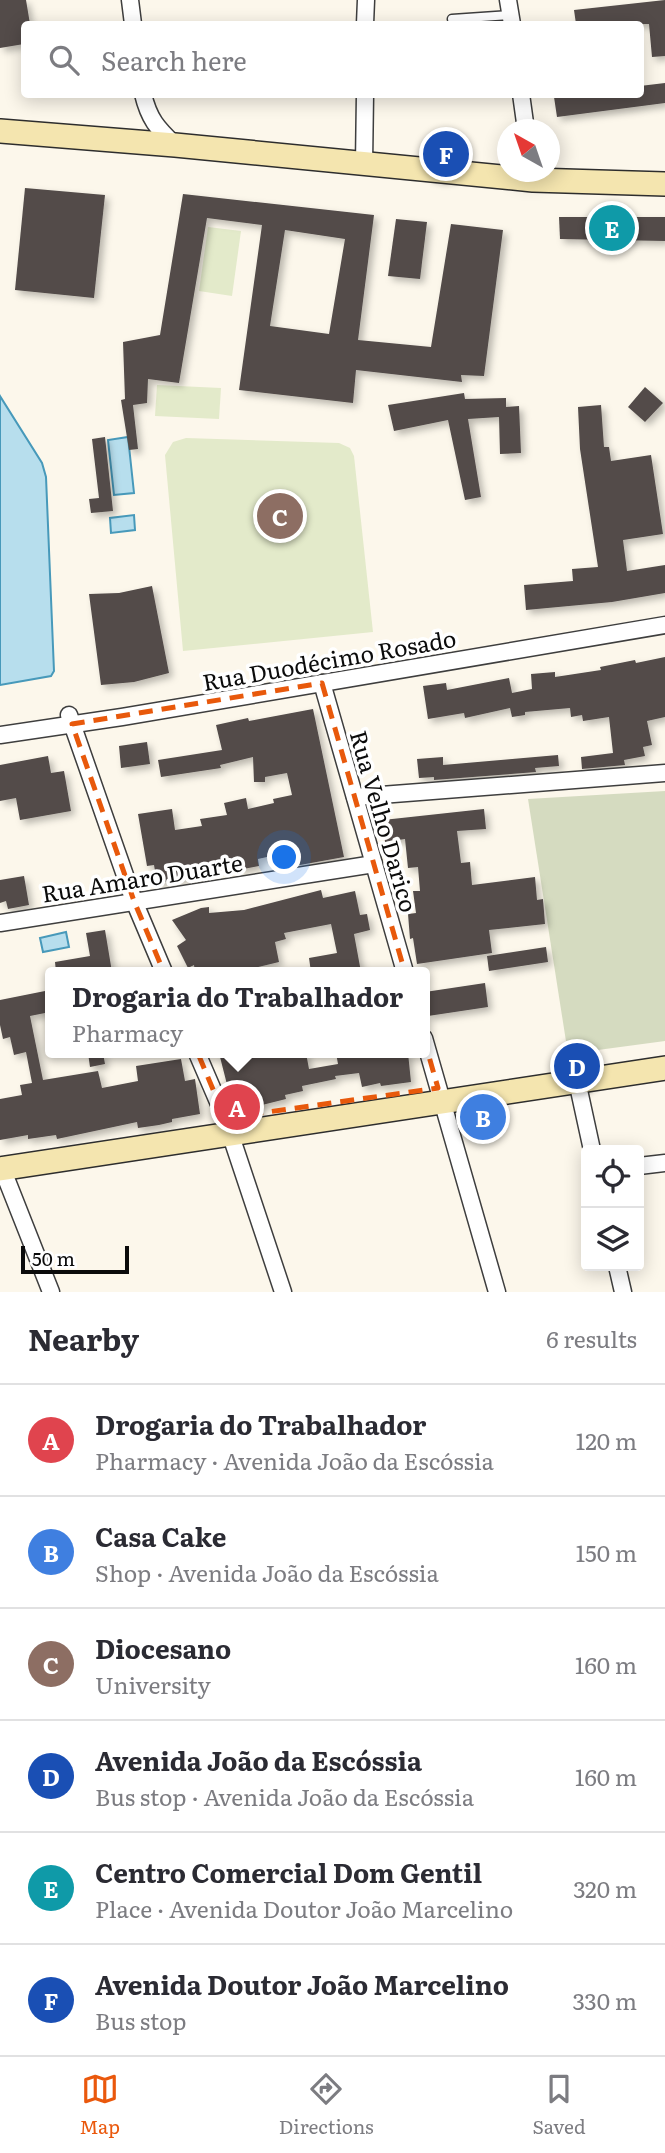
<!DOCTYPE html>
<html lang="en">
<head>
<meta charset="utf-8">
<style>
	body { margin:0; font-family:Literata,serif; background:#f2f2f3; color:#2b2b33 }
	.controls { position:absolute; right:21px; bottom:21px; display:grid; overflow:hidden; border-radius:7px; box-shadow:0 4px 18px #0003 }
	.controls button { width:63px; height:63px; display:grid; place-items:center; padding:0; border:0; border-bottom:2px solid #e1e1e2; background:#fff; color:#2b2b33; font:35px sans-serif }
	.compass { position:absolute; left:497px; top:119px; width:63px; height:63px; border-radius:50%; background:#fff; box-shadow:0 4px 18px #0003; rotate:320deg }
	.scale { position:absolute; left:21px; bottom:18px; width:108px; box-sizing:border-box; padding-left:7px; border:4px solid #0b0b0b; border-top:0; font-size:19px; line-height:24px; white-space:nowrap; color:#0b0b0b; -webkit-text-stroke:5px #fff; paint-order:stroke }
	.you { position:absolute; left:285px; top:858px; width:24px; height:24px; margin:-18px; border:5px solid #fff; border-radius:50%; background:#1a73e8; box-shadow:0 0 0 10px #1a73e833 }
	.badge { display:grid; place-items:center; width:46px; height:46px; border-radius:50%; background:#ea580c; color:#fff; font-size:23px; font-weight:700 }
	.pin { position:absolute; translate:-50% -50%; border:4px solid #fff; box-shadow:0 2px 7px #0006 }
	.popup { position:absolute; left:45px; top:967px; width:385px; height:91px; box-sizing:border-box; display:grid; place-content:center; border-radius:7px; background:#fff; filter:drop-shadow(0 2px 5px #0005); font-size:23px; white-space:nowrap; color:#7c7c81 }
	.popup b { font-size:26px; color:#2b2b33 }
	.popup::after { content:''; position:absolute; left:50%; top:100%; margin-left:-14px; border:14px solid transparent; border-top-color:#fff }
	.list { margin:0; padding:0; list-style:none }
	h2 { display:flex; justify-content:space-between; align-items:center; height:91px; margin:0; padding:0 28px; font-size:30px }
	h2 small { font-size:23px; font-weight:400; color:#7c7c81 }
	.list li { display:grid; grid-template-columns:46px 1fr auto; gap:21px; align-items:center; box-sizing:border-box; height:112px; padding:0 28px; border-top:2px solid #e1e1e2 }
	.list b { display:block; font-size:26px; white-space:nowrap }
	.list p { margin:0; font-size:23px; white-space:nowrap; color:#7c7c81 }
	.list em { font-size:23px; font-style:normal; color:#7c7c81 }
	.icon { flex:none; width:38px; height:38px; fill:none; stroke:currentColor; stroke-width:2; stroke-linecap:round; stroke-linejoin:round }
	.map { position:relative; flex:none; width:665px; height:1292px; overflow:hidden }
	.search { position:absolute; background:#fff; box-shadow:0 4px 18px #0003; left:21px; right:21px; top:21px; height:77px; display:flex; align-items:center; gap:18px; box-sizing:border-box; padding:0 24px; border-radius:7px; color:#7c7c81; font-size:26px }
	.sheet { height:763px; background:#fff }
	nav { display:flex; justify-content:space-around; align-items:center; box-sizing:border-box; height:98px; border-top:2px solid #e1e1e2; background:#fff; font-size:19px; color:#7c7c81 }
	nav a { display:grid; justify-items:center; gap:4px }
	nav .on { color:#ea580c }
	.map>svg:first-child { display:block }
</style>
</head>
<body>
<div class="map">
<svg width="665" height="1292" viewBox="0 0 665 1292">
	<defs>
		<filter id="shadow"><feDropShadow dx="4" dy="4" stdDeviation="3.5" flood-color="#0004"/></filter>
	</defs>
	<rect width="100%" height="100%" fill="#fcf7eb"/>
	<polygon fill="#d5dbc0" points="665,791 665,1041 568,1054 528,799"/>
	<g fill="#e3eaca">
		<polygon points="208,227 241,231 232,296 199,291"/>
		<polygon points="157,385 221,388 219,419 155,416"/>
		<polygon points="186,438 339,443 350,448 354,456 373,632 183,651 165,455 173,442"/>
	</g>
	<g fill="#b7deed" stroke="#4799ba" stroke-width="2">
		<polygon points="0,396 42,463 46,477 54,671 51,676 0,685"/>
		<polygon points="128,437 134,493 114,495 108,440"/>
		<polygon points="134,515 135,530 111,533 110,518"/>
		<polygon points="66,932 69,947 43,952 40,938"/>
	</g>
	<g fill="#524b49" fill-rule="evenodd" filter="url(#shadow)">
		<polygon points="0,0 26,0 30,24 24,24 24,44 0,48"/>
		<polygon points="665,0 665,56 652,57 649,24 576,24 574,10"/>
		<polygon points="665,83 665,103 557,117 554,97 575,94 640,94 640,86"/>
		<polygon points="25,188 105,195 94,298 15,290"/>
		<path d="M183 194 374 215 358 340 431 347 451 224 503 230 484 376 461 375 462 382 356 370 353 403 239 390 262 225 207 218 179 383 148 379 147 403 133 405 138 449 129 450 121 400 125 399 123 342 160 335ZM285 230 345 239 329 334 270 326Z"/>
		<polygon points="559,217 665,217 665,241 560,239"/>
		<polygon points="396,219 427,222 420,279 388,276"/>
		<polygon points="645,387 663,403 645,422 628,407"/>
		<polygon points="464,393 465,399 506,398 506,407 519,406 521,453 500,454 499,417 468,419 481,497 465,500 448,420 394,431 388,405"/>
		<polygon points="601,405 604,447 609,447 611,461 651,455 663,534 623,540 627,571 665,565 665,593 612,602 526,610 524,585 573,581 572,569 598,567 580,449 578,407"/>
		<polygon points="105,437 113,511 91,513 89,499 99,498 92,439"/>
		<polygon points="152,586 169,673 134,682 101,685 89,594 119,593"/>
		<polygon points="665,657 665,717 647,721 652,745 643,747 645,756 624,760 625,765 582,769 581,757 613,753 609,717 583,721 582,715 571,717 570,708 525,712 525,715 512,717 510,708 465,718 464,713 428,719 423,686 446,683 447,690 509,678 512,693 532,689 531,674 555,672 555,677 601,670 600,667 635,660 636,663"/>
		<polygon points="313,709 344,857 289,867 285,853 258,859 259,866 238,870 236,862 193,869 194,877 157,883 154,865 147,866 138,814 172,809 175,830 202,826 200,819 227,815 224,803 246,798 248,809 274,803 273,799 292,795 287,773 265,777 265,782 254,782 253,757 220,765 221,768 161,777 158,760 222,750 216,725 248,718 249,721"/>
		<polygon points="147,742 150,764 121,768 119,746"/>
		<polygon points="558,755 559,766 535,768 536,772 434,780 434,777 419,778 417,759 443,757 443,765"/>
		<polygon points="48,756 51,773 64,771 71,811 20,820 16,798 0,801 0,765"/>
		<polygon points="484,809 486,829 457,831 461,863 470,862 472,885 535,877 537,900 543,899 545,924 489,930 492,953 417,964 413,938 410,939 408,914 416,913 413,891 420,891 418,867 408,868 405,839 385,842 383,820"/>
		<polygon points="24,876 29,905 8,909 6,901 0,903 0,880"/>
		<polygon points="321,890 323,898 355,891 360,915 367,914 370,930 354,934 361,972 311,972 309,958 337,953 331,924 284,933 286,939 275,942 279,962 250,969 252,972 195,972 194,965 188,968 177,946 186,940 172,920 201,908 209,907 209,913 244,910"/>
		<polygon points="105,930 112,972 56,972 55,962 90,956 86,933"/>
		<polygon points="546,947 548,962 489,971 487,956"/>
		<polygon points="485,983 488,1007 428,1016 425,992"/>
		<polygon points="50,990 50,1012 30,1016 43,1080 98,1071 102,1088 138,1081 136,1066 181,1059 185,1081 195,1079 200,1114 172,1119 172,1122 159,1125 138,1128 137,1122 57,1139 56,1135 28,1139 28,1135 0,1140 0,1099 22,1095 20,1085 32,1083 26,1052 14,1055 10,1037 3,1039 0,1025 0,1000"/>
		<polygon points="88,1053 103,1053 105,1064 90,1067"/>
		<polygon points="219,1053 306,1053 309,1069 338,1064 336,1053 408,1053 411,1082 381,1086 380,1083 362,1087 359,1073 335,1076 336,1079 302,1086 303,1091 285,1095 286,1099 234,1112"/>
	</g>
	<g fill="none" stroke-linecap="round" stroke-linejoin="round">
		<defs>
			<polyline id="lane" points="452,19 510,15"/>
			<g id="street">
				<polyline points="130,0 133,24"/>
				<polyline points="508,0 512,24"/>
				<polyline points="365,24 366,0"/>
				<path d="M143 94C149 119 157 128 175 145"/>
				<polyline points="521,94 526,130"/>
				<polyline points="364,164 365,94"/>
				<polyline points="322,683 405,972"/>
				<polyline points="69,715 134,901 164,972"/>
				<polyline points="0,735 122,717 665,625"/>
				<polyline points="355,797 665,773"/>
				<polyline points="0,923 374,864"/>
				<polyline points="424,1038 497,1292"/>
				<polyline points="197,1053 225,1118 283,1292"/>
				<polyline points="577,1081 592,1150"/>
				<polyline points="639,1166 665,1163"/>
				<polyline points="2,1168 51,1292"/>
				<polyline points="617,1266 623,1292"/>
			</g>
			<g id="secondary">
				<polyline points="0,131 175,145 533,180 665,184"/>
				<polyline points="0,1169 665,1068"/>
			</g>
		</defs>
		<use href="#lane" stroke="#3e3e3e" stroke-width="11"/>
		<use href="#street" stroke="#3e3e3e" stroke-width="19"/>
		<use href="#secondary" stroke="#2d2d2d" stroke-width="26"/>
		<use href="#lane" stroke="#fff" stroke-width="8"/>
		<use href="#street" stroke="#fff" stroke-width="16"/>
		<use href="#secondary" stroke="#f4e5af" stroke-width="23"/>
	</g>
	<path fill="none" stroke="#e8590c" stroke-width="5" stroke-dasharray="14 9" stroke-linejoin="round" d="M322 683 438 1088 225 1118 134 901 72 724Z"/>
	<g text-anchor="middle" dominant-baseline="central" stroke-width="7" stroke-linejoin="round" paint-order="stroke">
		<g font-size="23" fill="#0b0b0b" stroke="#fff">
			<text transform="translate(329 659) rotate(-10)">Rua Duodécimo Rosado</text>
			<text transform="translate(385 821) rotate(74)">Rua Velho Darico</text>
			<text transform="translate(142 877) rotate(-9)">Rua Amaro Duarte</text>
		</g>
	</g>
</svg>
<div class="controls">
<button><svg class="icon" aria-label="locate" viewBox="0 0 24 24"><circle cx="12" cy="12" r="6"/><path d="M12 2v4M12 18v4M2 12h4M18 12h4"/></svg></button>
<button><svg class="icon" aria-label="layers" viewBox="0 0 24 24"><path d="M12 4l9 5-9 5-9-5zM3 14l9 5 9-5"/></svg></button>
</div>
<svg class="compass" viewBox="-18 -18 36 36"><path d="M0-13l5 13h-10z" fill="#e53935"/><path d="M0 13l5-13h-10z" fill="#7c7c81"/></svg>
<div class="scale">50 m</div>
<div class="you"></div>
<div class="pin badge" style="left:237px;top:1107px;background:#e0444e">A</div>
<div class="popup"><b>Drogaria do Trabalhador</b>Pharmacy</div>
<div class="pin badge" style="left:483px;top:1117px;background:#3f7fe0">B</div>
<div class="pin badge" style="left:280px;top:516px;background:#8d6e63">C</div>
<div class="pin badge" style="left:577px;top:1066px;background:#1a4fb4">D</div>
<div class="pin badge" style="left:612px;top:228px;background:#0f9aa8">E</div>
<div class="pin badge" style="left:446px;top:154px;background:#1a4fb4">F</div>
<div class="search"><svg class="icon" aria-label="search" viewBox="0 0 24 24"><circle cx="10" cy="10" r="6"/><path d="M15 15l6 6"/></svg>Search here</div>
</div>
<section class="sheet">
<h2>Nearby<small>6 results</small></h2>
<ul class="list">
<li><span class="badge" style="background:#e0444e">A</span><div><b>Drogaria do Trabalhador</b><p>Pharmacy · Avenida João da Escóssia</p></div><em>120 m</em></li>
<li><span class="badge" style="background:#3f7fe0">B</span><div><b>Casa Cake</b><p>Shop · Avenida João da Escóssia</p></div><em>150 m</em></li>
<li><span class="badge" style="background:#8d6e63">C</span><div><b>Diocesano</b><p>University</p></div><em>160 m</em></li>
<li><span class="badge" style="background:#1a4fb4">D</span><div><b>Avenida João da Escóssia</b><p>Bus stop · Avenida João da Escóssia</p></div><em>160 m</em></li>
<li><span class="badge" style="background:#0f9aa8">E</span><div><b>Centro Comercial Dom Gentil</b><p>Place · Avenida Doutor João Marcelino</p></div><em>320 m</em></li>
<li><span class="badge" style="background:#1a4fb4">F</span><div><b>Avenida Doutor João Marcelino</b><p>Bus stop</p></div><em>330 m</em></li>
</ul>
</section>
<nav>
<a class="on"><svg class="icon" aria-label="map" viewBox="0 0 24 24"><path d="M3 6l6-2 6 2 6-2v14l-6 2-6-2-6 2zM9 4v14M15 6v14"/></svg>Map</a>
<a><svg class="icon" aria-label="directions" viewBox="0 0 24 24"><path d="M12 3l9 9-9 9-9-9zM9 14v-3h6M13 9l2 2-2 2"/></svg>Directions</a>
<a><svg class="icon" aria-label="saved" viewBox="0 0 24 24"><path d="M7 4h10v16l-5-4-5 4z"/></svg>Saved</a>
</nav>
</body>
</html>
